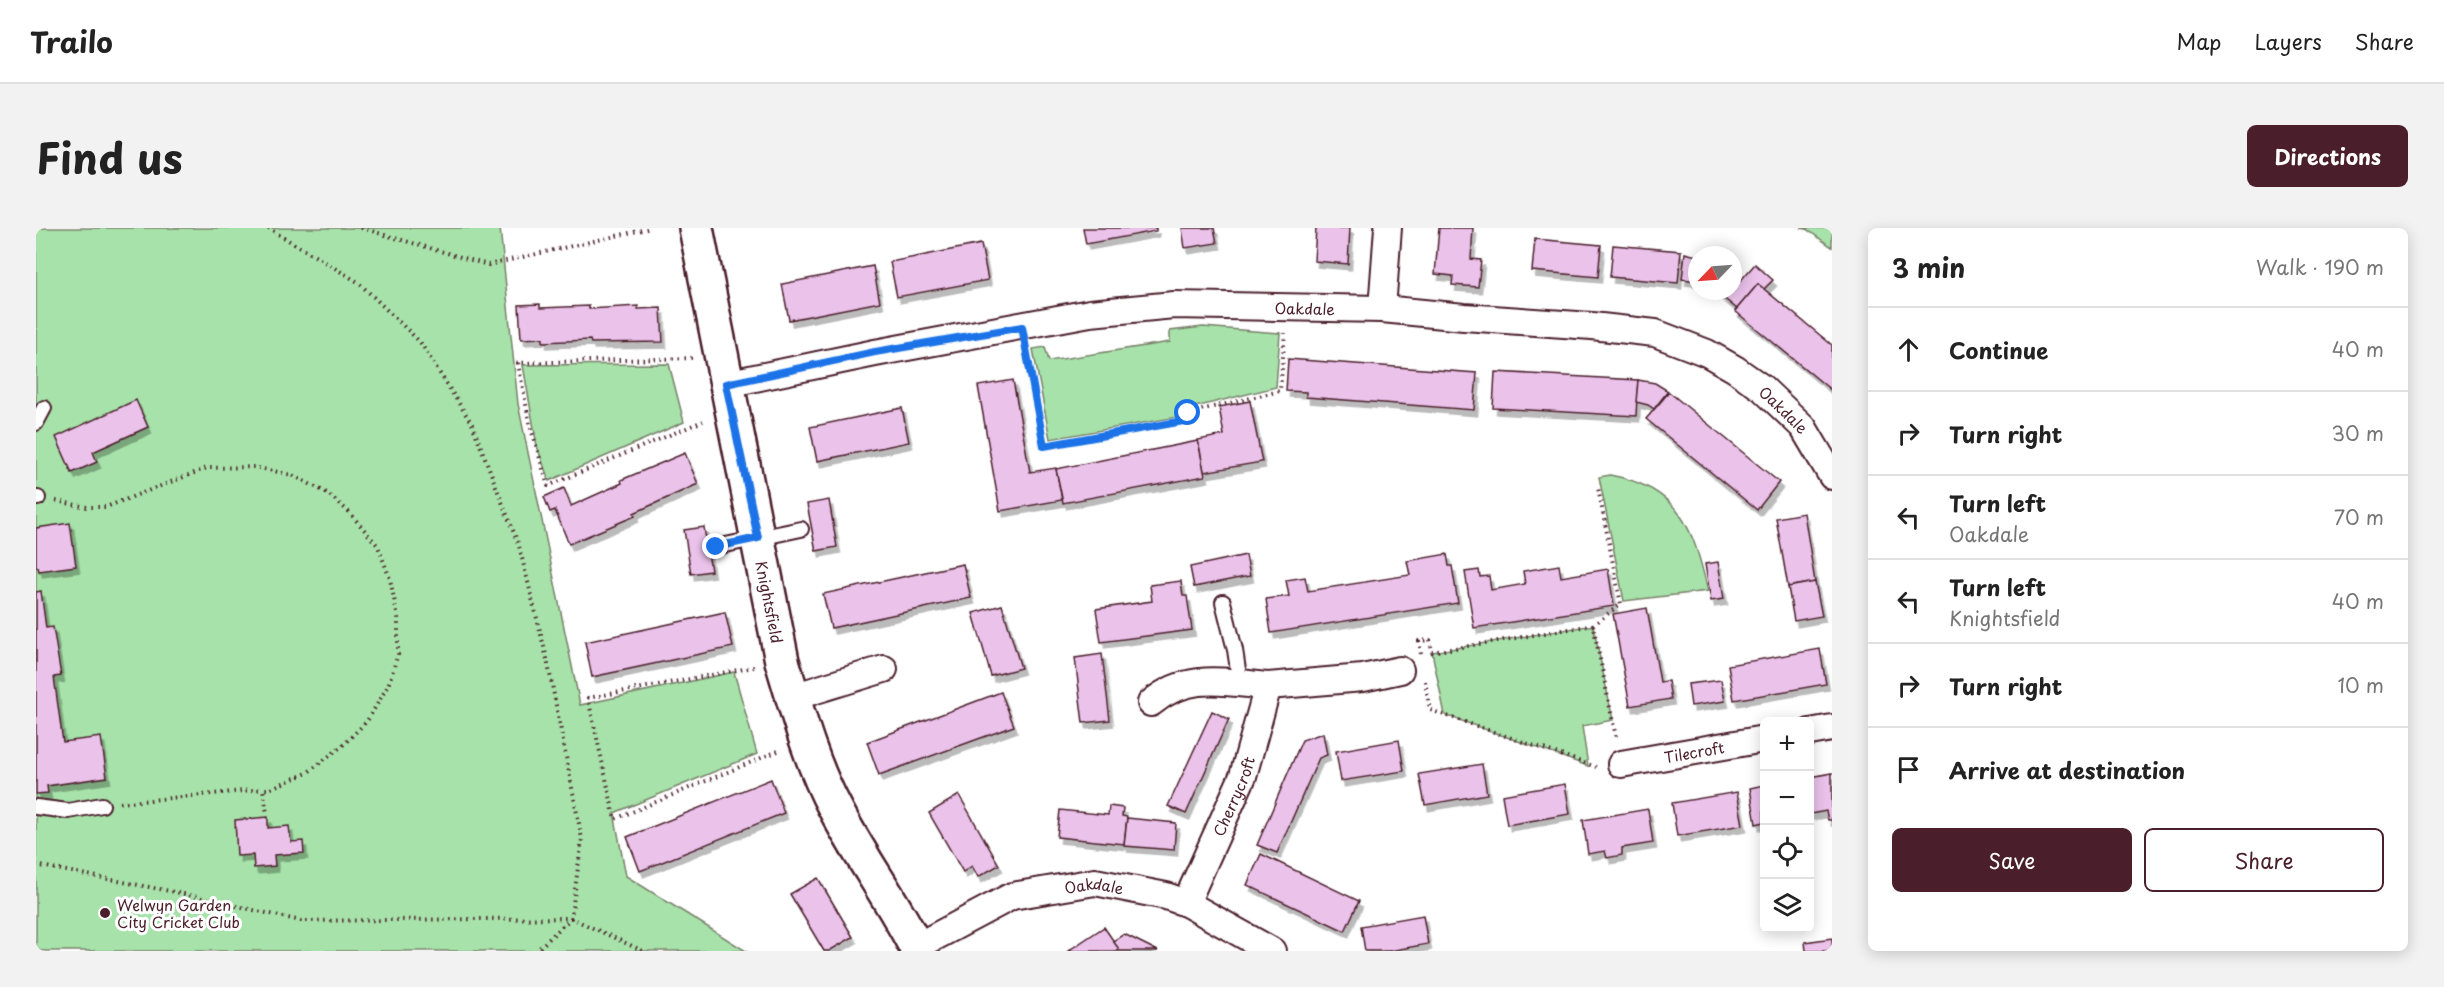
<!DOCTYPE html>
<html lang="en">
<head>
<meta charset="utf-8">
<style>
	body { margin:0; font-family:"Playpen Sans",sans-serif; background:#f2f2f2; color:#222 }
	.controls { position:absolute; right:18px; bottom:18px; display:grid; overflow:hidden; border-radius:9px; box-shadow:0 3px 15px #0003 }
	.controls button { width:54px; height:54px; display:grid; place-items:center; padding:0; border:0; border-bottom:2px solid #e0e0e0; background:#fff; color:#222; font:30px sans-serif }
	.compass { position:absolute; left:1652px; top:18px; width:54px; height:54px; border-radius:50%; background:#fff; box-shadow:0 3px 15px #0003; rotate:245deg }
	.stop { position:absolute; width:18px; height:18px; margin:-14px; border:4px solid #1a73e8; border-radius:50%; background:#fff }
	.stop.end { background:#1a73e8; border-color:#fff; box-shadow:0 2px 6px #0008 }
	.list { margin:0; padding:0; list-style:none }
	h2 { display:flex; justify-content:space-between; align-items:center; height:78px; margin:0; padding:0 24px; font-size:26px }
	h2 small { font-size:20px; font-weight:400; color:#767676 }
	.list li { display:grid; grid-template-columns:39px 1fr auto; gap:18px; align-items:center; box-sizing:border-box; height:84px; padding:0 24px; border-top:2px solid #e0e0e0 }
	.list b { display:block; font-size:22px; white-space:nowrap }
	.list p { margin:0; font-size:20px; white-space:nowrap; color:#767676 }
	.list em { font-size:20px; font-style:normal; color:#767676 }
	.actions { display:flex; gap:12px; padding:18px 24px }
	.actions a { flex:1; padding:14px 0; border:2px solid #4a1f2b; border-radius:9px; text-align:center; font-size:21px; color:#4a1f2b }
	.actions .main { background:#4a1f2b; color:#fff }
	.icon { flex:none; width:33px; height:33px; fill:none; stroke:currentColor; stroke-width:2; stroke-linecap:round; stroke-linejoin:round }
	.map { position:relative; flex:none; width:1796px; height:723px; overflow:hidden; border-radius:9px }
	header { display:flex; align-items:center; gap:36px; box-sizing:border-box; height:84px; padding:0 30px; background:#fff; border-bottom:2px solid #e0e0e0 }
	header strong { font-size:28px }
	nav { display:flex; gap:33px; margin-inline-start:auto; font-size:21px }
	.intro { display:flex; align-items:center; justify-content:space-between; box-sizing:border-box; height:144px; padding:0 36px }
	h1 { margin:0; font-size:42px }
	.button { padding:15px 27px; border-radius:9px; background:#4a1f2b; color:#fff; font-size:21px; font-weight:700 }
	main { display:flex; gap:36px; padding:0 36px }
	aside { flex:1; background:#fff; border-radius:9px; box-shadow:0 3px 15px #0003 }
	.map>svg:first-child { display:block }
</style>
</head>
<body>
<header>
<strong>Trailo</strong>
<nav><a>Map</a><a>Layers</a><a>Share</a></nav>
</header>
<div class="intro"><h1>Find us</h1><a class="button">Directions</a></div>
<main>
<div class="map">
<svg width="1796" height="723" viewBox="0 0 1796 723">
	<defs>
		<filter id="shadow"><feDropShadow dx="3.5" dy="6" stdDeviation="0" flood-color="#0004"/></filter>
	</defs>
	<rect width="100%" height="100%" fill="#fff"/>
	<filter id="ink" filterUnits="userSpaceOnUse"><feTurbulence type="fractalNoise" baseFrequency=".0167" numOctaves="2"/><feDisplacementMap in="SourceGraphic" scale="12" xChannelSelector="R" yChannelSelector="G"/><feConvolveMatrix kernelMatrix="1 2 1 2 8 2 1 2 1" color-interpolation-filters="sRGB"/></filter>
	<g filter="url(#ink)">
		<g fill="#a6e2a9" stroke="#78806a" stroke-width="1.5">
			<polygon points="0,0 464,0 482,176 544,477 698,444 721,526 578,585 590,648 710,723 0,723"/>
			<polygon points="1765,0 1796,0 1796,19 1770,1"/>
			<polygon points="1167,99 1244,105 1240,159 1147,182 1148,188 1014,211 997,121 1009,119 1013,133 1134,114 1134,103"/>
			<polygon points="633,136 648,194 513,253 501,218 487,137"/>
			<path d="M1574 247C1644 260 1657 300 1672 363L1588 373 1563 249Z"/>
			<polygon points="1557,397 1577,492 1546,498 1552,538 1409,487 1396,424"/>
		</g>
		<g fill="#eac2ea" stroke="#4a1f2b" stroke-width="1.5" filter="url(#shadow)">
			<polygon points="1047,0 1120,0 1120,3 1050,16"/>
			<polygon points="1146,0 1178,0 1181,15 1149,20"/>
			<polygon points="1280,0 1314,0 1312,36 1278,33"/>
			<polygon points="1403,0 1437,0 1435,31 1445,32 1442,59 1416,57 1417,48 1399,46"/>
			<polygon points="1499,11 1565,17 1562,49 1496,43"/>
			<polygon points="945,16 952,52 861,69 854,34"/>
			<polygon points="1577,17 1645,23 1642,55 1574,49"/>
			<polygon points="1649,25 1661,28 1661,53 1646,51"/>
			<polygon points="1719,36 1737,52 1728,61 1722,56 1701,81 1679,63 1697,63 1697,46 1705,52"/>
			<polygon points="837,38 844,74 753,92 746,56"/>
			<polygon points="1722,56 1796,117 1796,163 1699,83"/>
			<polygon points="504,76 504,80 553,78 553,81 602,78 602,81 625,80 627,114 555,115 554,112 507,114 507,110 485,111 483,77"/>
			<polygon points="1252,131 1441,145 1438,182 1270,169 1270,164 1250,163"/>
			<polygon points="1459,144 1602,152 1600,188 1457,180"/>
			<polygon points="977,152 994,244 1020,240 1026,272 964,283 942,158"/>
			<polygon points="1602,152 1619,155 1632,163 1618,181 1612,177 1600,174"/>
			<polygon points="1633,164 1743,254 1721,282 1610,191"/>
			<polygon points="100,172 112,199 57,224 61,234 36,245 20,209"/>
			<polygon points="1214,173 1226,234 1168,244 1162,212 1188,207 1183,179"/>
			<polygon points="866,180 873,214 781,233 774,199"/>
			<polygon points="1162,213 1169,248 1027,275 1020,241"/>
			<polygon points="649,225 662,256 598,285 599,288 533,316 519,282 514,284 508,269 528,260 535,278 586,255 585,252"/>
			<polygon points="793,272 801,319 780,323 771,276"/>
			<polygon points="1768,285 1779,354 1752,359 1740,290"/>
			<polygon points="34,295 40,338 3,343 2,339 0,339 0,300"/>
			<polygon points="668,299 675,343 655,346 648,302"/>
			<polygon points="1411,326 1413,338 1416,338 1422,375 1235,405 1230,371 1253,368 1250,352 1269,349 1272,363 1374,347 1371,333"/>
			<polygon points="1210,327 1214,348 1158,359 1154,339"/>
			<polygon points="1682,334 1688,371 1675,373 1669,336"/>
			<polygon points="927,336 935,370 795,400 787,366"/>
			<polygon points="1523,337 1525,349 1572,341 1578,378 1438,400 1429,344 1443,342 1444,349 1453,348 1455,362 1489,356 1487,343"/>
			<polygon points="1145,353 1147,368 1151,368 1156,402 1065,414 1060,381 1116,373 1114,357"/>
			<polygon points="1779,354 1786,388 1758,393 1752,359"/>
			<polygon points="5,363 10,400 17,399 25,448 18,449 27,514 65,509 71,549 11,558 12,565 0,566 0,364"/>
			<polygon points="966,377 985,440 955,448 937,385"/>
			<polygon points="1611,380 1624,454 1632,453 1635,471 1594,478 1577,386"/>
			<polygon points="689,384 697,419 556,449 549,414"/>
			<polygon points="1784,421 1790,456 1698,472 1692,437"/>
			<polygon points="1066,426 1074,492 1047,495 1039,430"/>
			<polygon points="1685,452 1689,473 1655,478 1652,456"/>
			<polygon points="965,464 978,498 843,547 831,514"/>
			<polygon points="1176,483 1193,491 1150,586 1132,578"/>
			<polygon points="1287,505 1291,527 1283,530 1241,625 1221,617 1266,512"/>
			<polygon points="1363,512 1368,543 1305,553 1300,523"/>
			<polygon points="1446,536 1451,566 1389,577 1383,546"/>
			<polygon points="1796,545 1796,592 1792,592 1790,583 1774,586 1774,549"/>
			<polygon points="735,551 748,585 604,643 591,609"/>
			<polygon points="1529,556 1534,586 1471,597 1466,567"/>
			<polygon points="1728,557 1728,594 1720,596 1714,560"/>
			<polygon points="1701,564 1707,597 1641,608 1636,575"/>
			<polygon points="923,567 963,637 942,649 936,638 927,644 893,585"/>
			<polygon points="1073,578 1087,580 1086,588 1091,589 1088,616 1021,609 1024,582 1072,587"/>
			<polygon points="1612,581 1617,615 1586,620 1586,627 1571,630 1569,623 1552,626 1547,592"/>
			<polygon points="232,589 232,600 253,598 255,614 267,613 268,625 238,627 239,638 218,640 217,627 201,628 199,592"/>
			<polygon points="1091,590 1140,595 1138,622 1088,618"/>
			<polygon points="1225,626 1323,673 1309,703 1211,657"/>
			<polygon points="782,650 817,709 793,723 788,723 754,666"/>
			<polygon points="1387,687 1392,716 1353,723 1329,723 1325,698"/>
			<polygon points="1068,699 1083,721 1080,723 1032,723"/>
			<polygon points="1088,706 1122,723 1080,723 1083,721 1077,713"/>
			<polygon points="1796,710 1796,723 1770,723 1769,714"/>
		</g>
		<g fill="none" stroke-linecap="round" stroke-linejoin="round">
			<defs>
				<g id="lane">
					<polyline points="0,195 8,180"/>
					<polyline points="0,270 2,270"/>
					<polyline points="680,319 765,301"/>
					<polyline points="1187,374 1199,422 1204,455"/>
					<polyline points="0,579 32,583 66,577"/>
				</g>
				<g id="street">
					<polyline points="1346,81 1352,0"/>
					<path id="s1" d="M690 156 839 125 1054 85 1138 77 1346 81 1428 89 1556 98 1619 105 1671 125 1699 141 1726 160 1767 199 1796 248"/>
					<polyline points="757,469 848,441"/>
					<path d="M1115 475C1152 444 1187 454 1232 458"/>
					<polyline points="1774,504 1796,500"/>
					<path id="s2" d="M1585 536 1728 511"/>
					<path id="s3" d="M1150 675 1207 548 1232 458 1327 450 1364 442"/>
					<path id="s4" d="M880 719 976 668 1059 654 1130 668 1150 675 1236 723"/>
				</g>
				<g id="secondary">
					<path id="s5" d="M660 0 746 433C761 483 775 535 799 580 824 629 858 674 882 723"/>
				</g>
			</defs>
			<use href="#lane" stroke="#4a1f2b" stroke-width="18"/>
			<use href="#street" stroke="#4a1f2b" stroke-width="30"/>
			<use href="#secondary" stroke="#4a1f2b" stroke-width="38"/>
			<g stroke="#4a1f2b" stroke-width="4" stroke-dasharray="1.5 4.5" stroke-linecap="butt">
				<polyline points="232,0 322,54 384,114 436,196 483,318 511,431 546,611 535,690 500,723"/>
				<polyline points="325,0 452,37 615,0"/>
				<polyline points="990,124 1008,218 1153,192 1152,185 1244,163 1249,105"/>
				<polyline points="656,130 482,135 494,197 512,258 667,193"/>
				<polyline points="20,273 51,279 70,279 171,240 218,239 256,247 291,265 313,284 342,318 354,351 362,390 362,426 352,458 331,493 306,518 271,545 233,561 227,561 231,585"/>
				<polyline points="1557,397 1585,376 1562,260"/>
				<polyline points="1385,426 1383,413 1394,412 1396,424 1557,397 1580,509"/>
				<polyline points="718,439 552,470 579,591 742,523"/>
				<polyline points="1389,453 1394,482 1560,539"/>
				<polyline points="84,575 227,561"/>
				<polyline points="0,637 144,665 265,693 535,690 607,723"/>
			</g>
			<use href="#lane" stroke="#fff" stroke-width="14"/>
			<use href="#street" stroke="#fff" stroke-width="26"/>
			<use href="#secondary" stroke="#fff" stroke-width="33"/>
		</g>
	</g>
	<g fill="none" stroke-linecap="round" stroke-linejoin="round" filter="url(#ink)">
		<polyline stroke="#1a73e8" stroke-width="8" points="680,319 722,310 690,156 839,124 986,99 1008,218 1153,192 1152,185"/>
	</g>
	<circle fill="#4a1f2b" stroke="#fff" stroke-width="2" cx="69" cy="685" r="6"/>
	<g text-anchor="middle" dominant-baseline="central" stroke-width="6" stroke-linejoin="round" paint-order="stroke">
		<g font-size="15" fill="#4a1f2b" stroke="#fff">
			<text stroke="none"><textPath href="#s1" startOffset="586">Oakdale</textPath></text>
			<text stroke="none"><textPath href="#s1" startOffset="1089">Oakdale</textPath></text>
			<text stroke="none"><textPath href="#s5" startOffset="381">Knightsfield</textPath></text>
			<text stroke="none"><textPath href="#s2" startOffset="74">Tilecroft</textPath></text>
			<text stroke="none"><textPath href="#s3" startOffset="117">Cherrycroft</textPath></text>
			<text stroke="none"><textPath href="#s4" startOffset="192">Oakdale</textPath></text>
		</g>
		<g font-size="15" fill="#4a1f2b" stroke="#fff" text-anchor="start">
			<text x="81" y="676">Welwyn Garden<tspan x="81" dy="17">City Cricket Club</tspan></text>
		</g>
	</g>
</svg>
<div class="controls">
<button>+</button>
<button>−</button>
<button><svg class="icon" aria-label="locate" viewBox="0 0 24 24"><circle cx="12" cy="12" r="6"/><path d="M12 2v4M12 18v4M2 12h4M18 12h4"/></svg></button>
<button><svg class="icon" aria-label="layers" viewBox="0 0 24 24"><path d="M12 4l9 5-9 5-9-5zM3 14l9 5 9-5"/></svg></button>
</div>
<svg class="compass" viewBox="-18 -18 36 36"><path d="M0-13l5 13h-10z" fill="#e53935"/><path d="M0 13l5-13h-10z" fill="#767676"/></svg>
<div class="stop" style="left:1152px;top:185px"></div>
<div class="stop end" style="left:680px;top:319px"></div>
</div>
<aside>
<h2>3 min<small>Walk · 190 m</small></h2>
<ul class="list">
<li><svg class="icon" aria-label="ahead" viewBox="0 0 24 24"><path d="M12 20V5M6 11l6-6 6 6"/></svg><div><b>Continue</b></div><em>40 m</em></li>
<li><svg class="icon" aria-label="right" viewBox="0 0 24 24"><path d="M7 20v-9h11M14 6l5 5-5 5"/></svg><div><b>Turn right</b></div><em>30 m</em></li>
<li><svg class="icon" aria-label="left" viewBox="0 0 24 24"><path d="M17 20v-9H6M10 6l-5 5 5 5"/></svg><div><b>Turn left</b><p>Oakdale</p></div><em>70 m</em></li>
<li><svg class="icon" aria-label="left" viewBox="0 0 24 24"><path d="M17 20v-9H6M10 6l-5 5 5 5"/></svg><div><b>Turn left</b><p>Knightsfield</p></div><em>40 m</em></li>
<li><svg class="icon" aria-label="right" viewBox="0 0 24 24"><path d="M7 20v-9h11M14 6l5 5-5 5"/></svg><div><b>Turn right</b></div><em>10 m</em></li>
<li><svg class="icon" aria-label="arrive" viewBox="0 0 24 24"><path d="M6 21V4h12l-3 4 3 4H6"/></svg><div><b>Arrive at destination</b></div></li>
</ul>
<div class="actions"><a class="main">Save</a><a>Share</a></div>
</aside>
</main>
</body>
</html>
